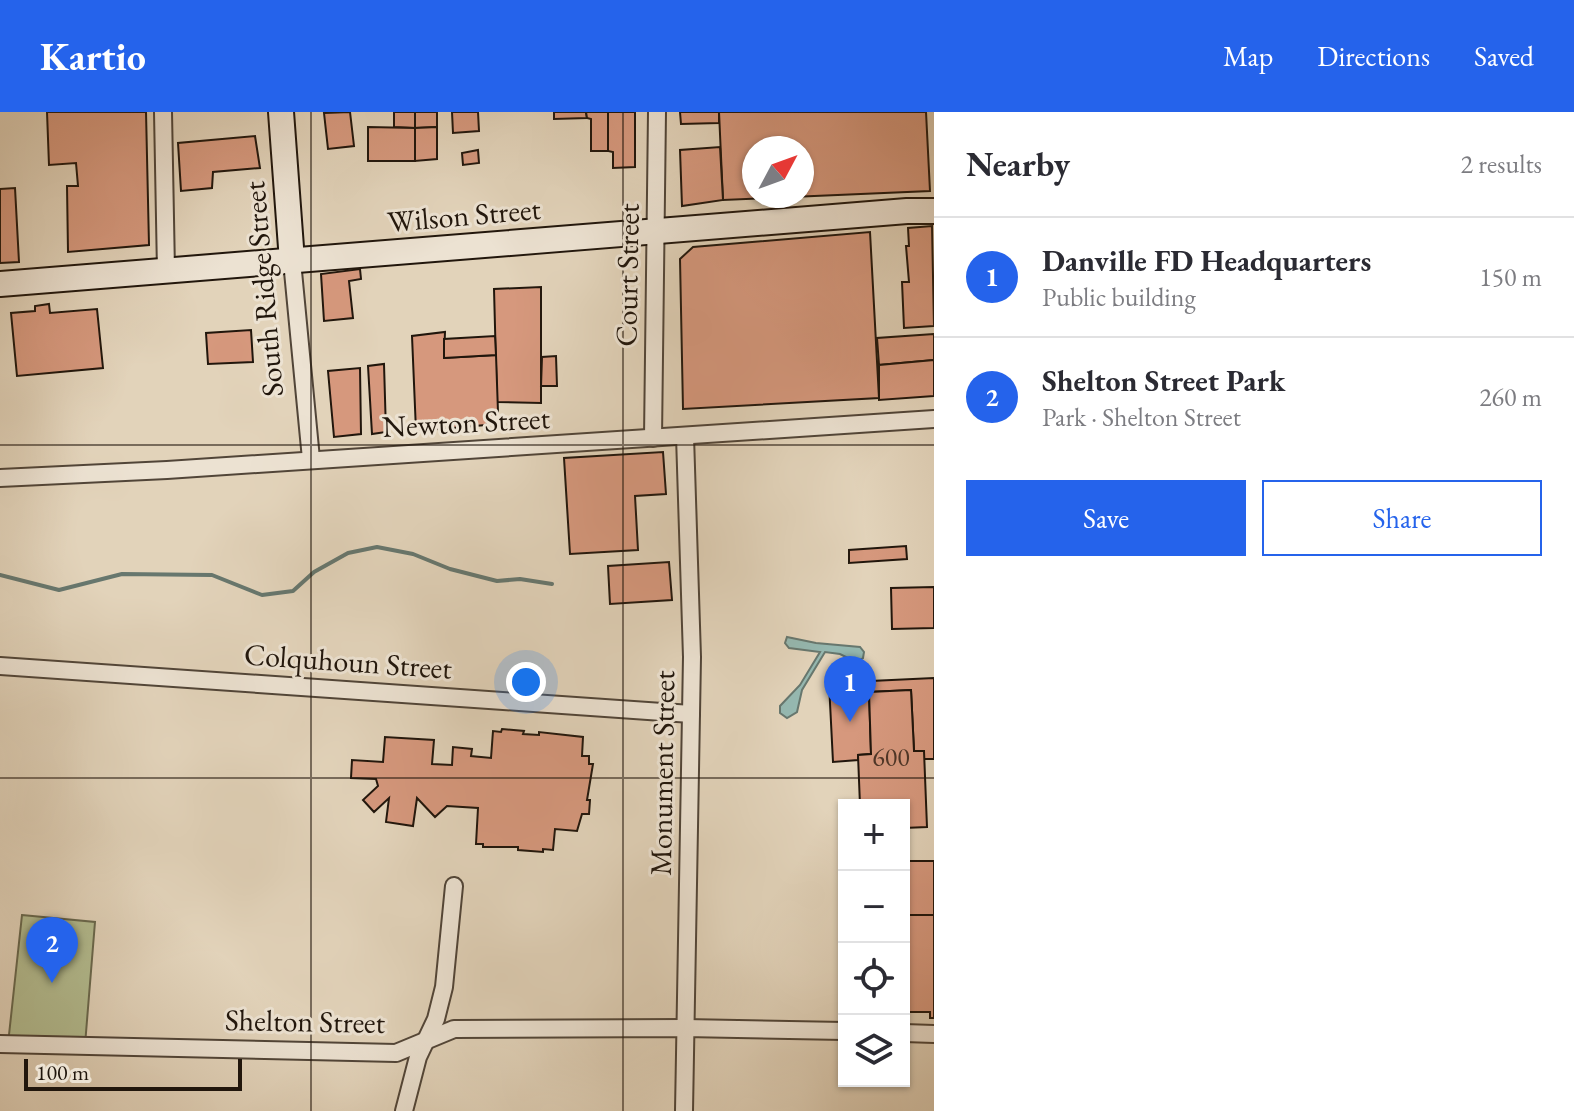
<!DOCTYPE html>
<html lang="en">
<head>
<meta charset="utf-8">
<style>
	body { margin:0; font-family:"EB Garamond",serif; background:#f7f7f7; color:#2b2b33 }
	.controls { position:absolute; right:24px; bottom:24px; display:grid; overflow:hidden; border-radius:0px; box-shadow:0 2px 6px #0004 }
	.controls button { width:72px; height:72px; display:grid; place-items:center; padding:0; border:0; border-bottom:2px solid #e1e1e2; background:#fff; color:#2b2b33; font:40px sans-serif }
	.compass { position:absolute; left:742px; top:24px; width:72px; height:72px; border-radius:50%; background:#fff; box-shadow:0 2px 6px #0004; rotate:49deg }
	.scale { position:absolute; left:24px; bottom:20px; width:218px; box-sizing:border-box; padding-left:8px; border:4px solid #21160c; border-top:0; font-size:22px; line-height:28px; white-space:nowrap; color:#21160c; -webkit-text-stroke:6px #ece2d2; paint-order:stroke }
	.you { position:absolute; left:526px; top:570px; width:28px; height:28px; margin:-20px; border:6px solid #fff; border-radius:50%; background:#1a73e8; box-shadow:0 0 0 12px #1a73e833 }
	.badge { display:grid; place-items:center; width:52px; height:52px; border-radius:50%; background:#2563eb; color:#fff; font-size:26px; font-weight:700 }
	.pin { position:absolute; translate:-50% -66px; filter:drop-shadow(0 2px 4px #0008) }
	.pin::after { content:''; position:absolute; top:42px; width:28px; height:24px; background:inherit; clip-path:polygon(0 0,100% 0,50% 100%) }
	.list { margin:0; padding:0; list-style:none }
	h2 { display:flex; justify-content:space-between; align-items:center; height:104px; margin:0; padding:0 32px; font-size:34px }
	h2 small { font-size:26px; font-weight:400; color:#7c7c81 }
	.list li { display:grid; grid-template-columns:52px 1fr auto; gap:24px; align-items:center; box-sizing:border-box; height:120px; padding:0 32px; border-top:2px solid #e1e1e2 }
	.list b { display:block; font-size:30px; white-space:nowrap }
	.list p { margin:0; font-size:26px; white-space:nowrap; color:#7c7c81 }
	.list em { font-size:26px; font-style:normal; color:#7c7c81 }
	.actions { display:flex; gap:16px; padding:24px 32px }
	.actions a { flex:1; padding:18px 0; border:2px solid #2563eb; border-radius:0px; text-align:center; font-size:28px; color:#2563eb }
	.actions .main { background:#2563eb; color:#fff }
	.icon { flex:none; width:44px; height:44px; fill:none; stroke:currentColor; stroke-width:2; stroke-linecap:round; stroke-linejoin:round }
	.map { position:relative; flex:none; width:934px; height:999px; overflow:hidden }
	header { display:flex; align-items:center; gap:48px; box-sizing:border-box; height:112px; padding:0 40px; background:#2563eb; color:#fff }
	header strong { font-size:38px }
	nav { display:flex; gap:44px; margin-inline-start:auto; font-size:28px }
	main { display:flex }
	aside { flex:1; background:#fff }
	.map>svg:first-child { display:block }
</style>
</head>
<body>
<header>
<strong>Kartio</strong>
<nav><a>Map</a><a>Directions</a><a>Saved</a></nav>
</header>
<main>
<div class="map">
<svg width="934" height="999" viewBox="0 0 934 999">
	<rect width="100%" height="100%" fill="#e2d3ba"/>
	<filter id="stains"><feTurbulence type="fractalNoise" baseFrequency=".0025" numOctaves="4"/><feColorMatrix values="0 0 0 0 .2 0 0 0 0 .09 0 0 0 0 .02 0 0 0 .5 -.17"/></filter>
	<radialGradient id="worn" r=".72"><stop offset=".6" stop-color="#630" stop-opacity="0"/><stop offset="1" stop-color="#630" stop-opacity=".3"/></radialGradient>
	<polygon fill="#b3bc90" stroke="#6a694e" stroke-width="2" points="22,803 95,810 85,933 8,932"/>
	<polygon fill="#95b8b0" stroke="#67776e" stroke-width="2" points="787,525 816,531 860,535 864,540 863,546 856,550 840,542 825,540 802,578 797,600 787,606 780,601 780,594 800,573 820,540 789,536 785,531"/>
	<g fill="none" stroke-linecap="round" stroke-linejoin="round">
		<polyline stroke="#67776e" stroke-width="4" points="0,463 59,478 122,462 212,463 262,483 293,479 314,460 348,441 377,435 413,442 450,457 497,469 520,467 552,472"/>
	</g>
	<g fill="#d6987d" stroke="#21160c" stroke-width="2" fill-rule="evenodd">
		<polygon points="47,0 146,0 149,133 68,140 67,74 78,74 76,51 49,53"/>
		<polygon points="350,0 354,34 328,37 324,1"/>
		<polygon points="394,0 415,0 415,16 394,15"/>
		<polygon points="415,0 437,0 437,15 415,16"/>
		<polygon points="452,0 478,0 479,19 453,21"/>
		<polygon points="554,0 586,0 587,6 554,7"/>
		<polygon points="586,0 608,0 608,39 591,39 591,7 587,6"/>
		<polygon points="608,0 635,0 635,55 613,56 613,40 608,39"/>
		<polygon points="680,0 719,0 719,11 681,12"/>
		<path d="M719 0H926L930 79 723 88ZM754 36H802V84H754Z"/>
		<polygon points="368,15 415,16 415,49 368,49"/>
		<polygon points="437,15 437,47 415,49 415,16"/>
		<polygon points="255,24 260,56 213,60 212,76 181,79 178,31"/>
		<polygon points="720,35 723,88 682,94 680,38"/>
		<polygon points="478,38 479,51 463,53 462,41"/>
		<polygon points="15,76 19,150 0,151 0,77"/>
		<polygon points="932,114 934,214 904,216 902,170 909,170 906,134 909,134 908,116"/>
		<polygon points="870,120 879,286 683,297 680,147 693,135"/>
		<polygon points="360,157 361,167 349,169 353,206 324,209 321,162"/>
		<polygon points="541,175 541,291 497,290 494,177"/>
		<polygon points="49,192 50,201 97,197 103,256 17,264 11,201 35,199 35,194"/>
		<polygon points="251,218 253,250 208,252 206,221"/>
		<polygon points="445,220 444,246 496,243 498,300 486,313 416,319 412,224"/>
		<polygon points="934,222 934,248 879,253 877,226"/>
		<polygon points="495,224 496,243 444,246 444,227"/>
		<polygon points="556,244 557,274 541,274 542,245"/>
		<polygon points="934,248 934,284 879,288 879,253"/>
		<polygon points="384,252 386,320 372,322 368,254"/>
		<polygon points="360,256 361,322 334,325 328,259"/>
		<polygon points="663,340 666,382 635,384 638,438 570,442 564,346"/>
		<polygon points="906,434 907,447 849,451 849,438"/>
		<polygon points="669,450 672,488 610,492 608,454"/>
		<polygon points="934,475 934,516 892,517 891,476"/>
		<polygon points="934,566 934,647 924,647 924,639 914,639 911,578 869,580 871,642 858,643 858,648 833,650 829,571"/>
		<polygon points="911,578 914,639 924,639 927,715 904,716 904,693 860,693 858,643 871,642 869,580"/>
		<polygon points="502,617 524,619 523,622 539,623 539,620 583,625 582,644 589,644 589,652 593,652 587,688 590,688 589,702 582,702 577,719 555,717 553,738 543,737 543,740 518,738 518,735 483,735 483,732 476,732 478,696 447,694 435,705 417,686 413,714 386,710 389,686 374,700 363,688 378,674 376,667 351,666 352,648 383,650 385,625 434,628 432,652 452,653 453,635 472,637 471,644 491,646 493,619 501,620"/>
		<rect x="840" y="748" width="4" height="54"/>
		<rect x="904" y="749" width="30" height="54"/>
		<rect x="840" y="802" width="4" height="28"/>
		<polygon points="904,803 934,803 934,906 930,906 930,900 904,900"/>
	</g>
	<g fill="none" stroke-linecap="round" stroke-linejoin="round">
		<defs>
			<g id="street">
				<polyline points="163,0 166,159"/>
				<polyline points="292,149 311,347"/>
				<polyline points="653,326 657,0"/>
				<polyline points="0,366 167,358 934,307"/>
				<polyline points="0,554 691,602"/>
				<polyline points="904,921 934,922"/>
				<polyline points="0,932 396,941 454,917 685,916 844,919"/>
				<polyline points="404,999 418,945 436,907 444,875 454,774"/>
				<polyline points="684,999 692,545 685,324"/>
			</g>
			<g id="secondary">
				<polyline points="281,0 292,149"/>
				<polyline points="0,172 907,99 934,99"/>
			</g>
		</defs>
		<use href="#street" stroke="#514538" stroke-width="20"/>
		<use href="#secondary" stroke="#21160c" stroke-width="28"/>
		<use href="#street" stroke="#ece2d2" stroke-width="16"/>
		<use href="#secondary" stroke="#ece2d2" stroke-width="24"/>
	</g>
	<path fill="none" stroke="#21160c" stroke-width="2" stroke-opacity="0.55" d="M311 0V999M623 0V999M0 333H934M0 666H934"/>
	<g text-anchor="middle" dominant-baseline="central" stroke-width="6" stroke-linejoin="round" paint-order="stroke">
		<g font-size="26" fill="#4e3628">
			<text x="891" y="645">600</text>
		</g>
		<g font-size="30" fill="#21160c" stroke="#ece2d2">
			<text transform="translate(464 103) rotate(-5)">Wilson Street</text>
			<text transform="translate(627 163) rotate(-89)">Court Street</text>
			<text transform="translate(263 177) rotate(-95)">South Ridge Street</text>
			<text transform="translate(466 310) rotate(-3)">Newton Street</text>
			<text transform="translate(348 549) rotate(4)">Colquhoun Street</text>
			<text transform="translate(662 661) rotate(-89)">Monument Street</text>
			<text transform="translate(305 909) rotate(1)">Shelton Street</text>
		</g>
	</g>
	<rect width="100%" height="100%" filter="url(#stains)"/>
	<rect width="100%" height="100%" fill="url(#worn)"/>
</svg>
<div class="controls">
<button>+</button>
<button>−</button>
<button><svg class="icon" aria-label="locate" viewBox="0 0 24 24"><circle cx="12" cy="12" r="6"/><path d="M12 2v4M12 18v4M2 12h4M18 12h4"/></svg></button>
<button><svg class="icon" aria-label="layers" viewBox="0 0 24 24"><path d="M12 4l9 5-9 5-9-5zM3 14l9 5 9-5"/></svg></button>
</div>
<svg class="compass" viewBox="-18 -18 36 36"><path d="M0-13l5 13h-10z" fill="#e53935"/><path d="M0 13l5-13h-10z" fill="#7c7c81"/></svg>
<div class="scale">100 m</div>
<div class="you"></div>
<div class="pin badge" style="left:850px;top:610px">1</div>
<div class="pin badge" style="left:52px;top:871px">2</div>
</div>
<aside>
<h2>Nearby<small>2 results</small></h2>
<ul class="list">
<li><span class="badge">1</span><div><b>Danville FD Headquarters</b><p>Public building</p></div><em>150 m</em></li>
<li><span class="badge">2</span><div><b>Shelton Street Park</b><p>Park · Shelton Street</p></div><em>260 m</em></li>
</ul>
<div class="actions"><a class="main">Save</a><a>Share</a></div>
</aside>
</main>
</body>
</html>
